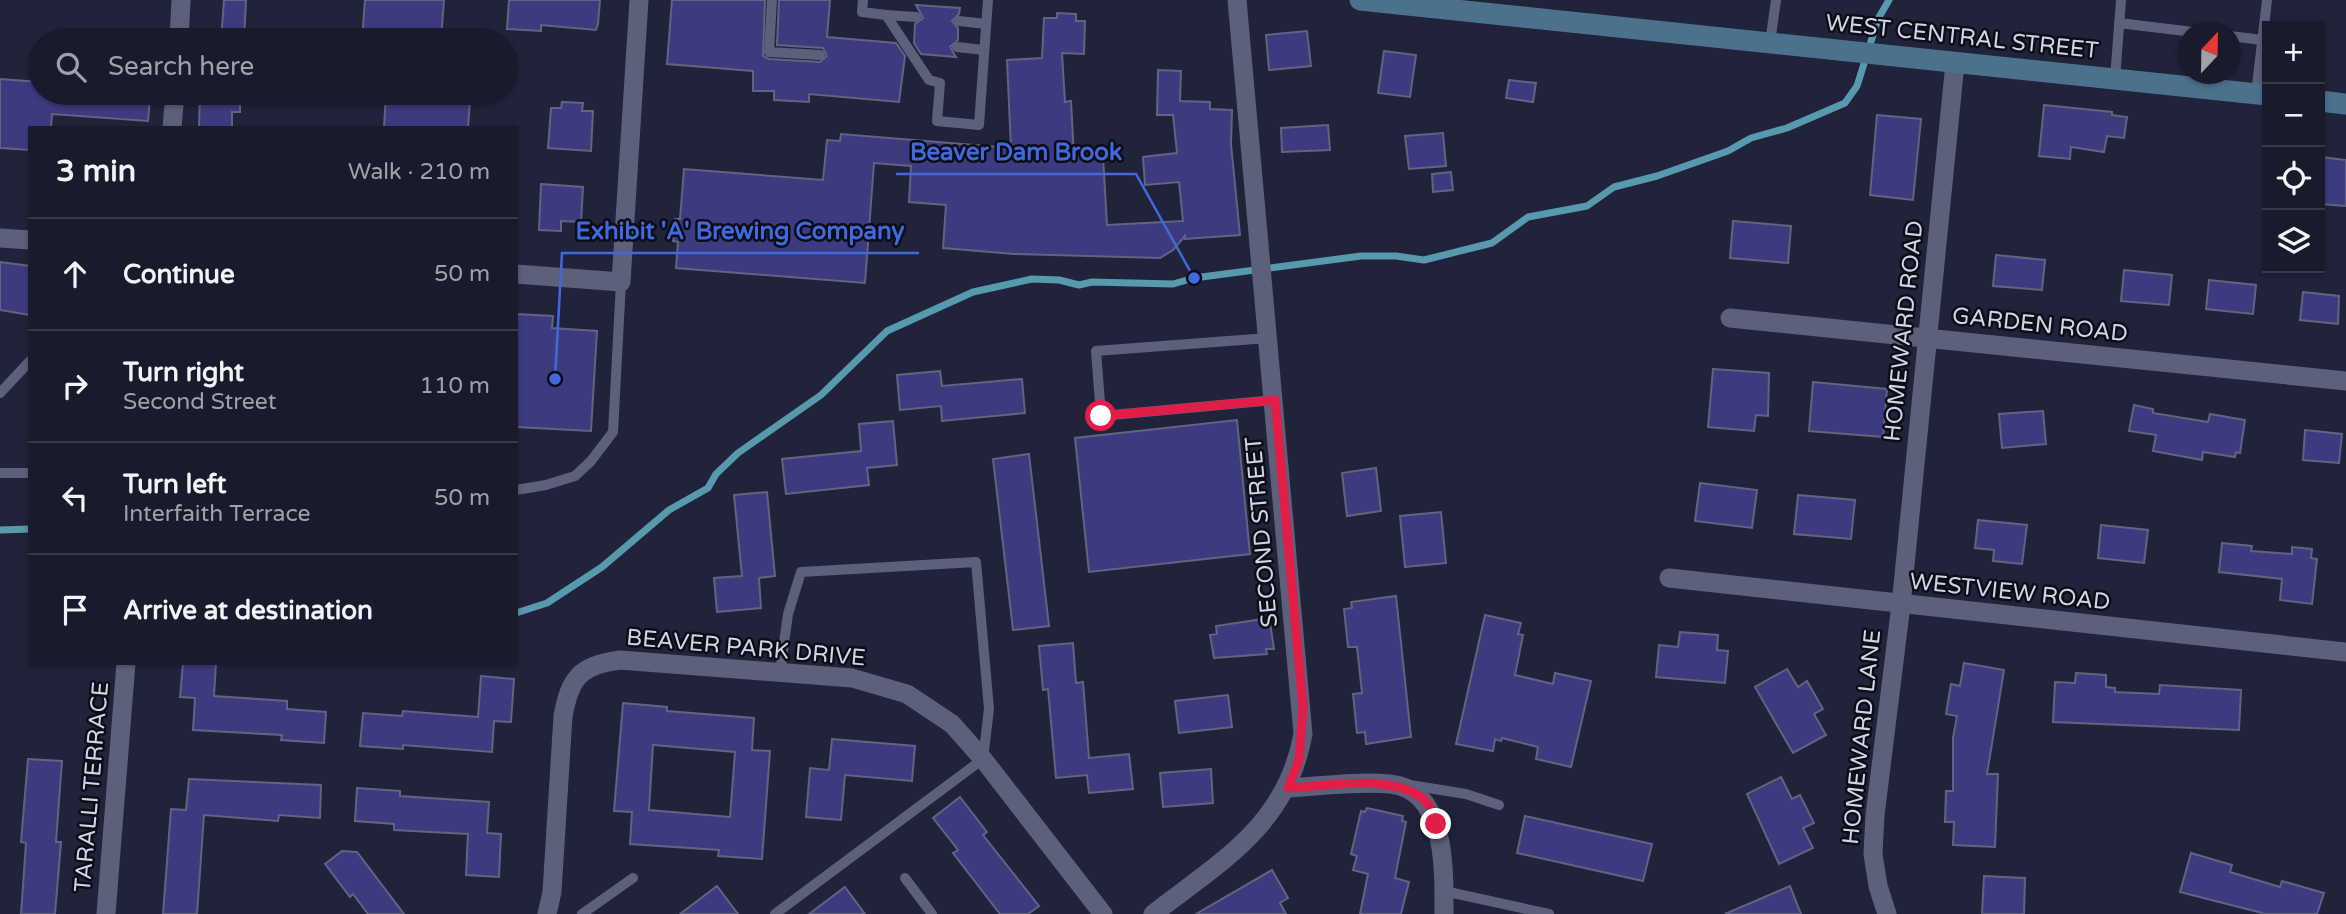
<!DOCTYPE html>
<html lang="en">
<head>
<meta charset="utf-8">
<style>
	body { margin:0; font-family:"Varela Round",sans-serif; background:#222334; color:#f1f3f6 }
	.controls { position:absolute; right:21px; top:21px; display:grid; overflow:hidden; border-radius:0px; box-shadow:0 2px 5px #0004 }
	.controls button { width:63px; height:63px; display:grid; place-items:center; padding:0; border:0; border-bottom:2px solid #373848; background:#191a2c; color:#f1f3f6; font:35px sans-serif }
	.compass { position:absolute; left:2178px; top:21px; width:63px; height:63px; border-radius:50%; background:#191a2c; box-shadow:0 2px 5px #0004; rotate:22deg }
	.stop { position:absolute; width:21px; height:21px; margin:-16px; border:5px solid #e11d48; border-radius:50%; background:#fff }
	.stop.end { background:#e11d48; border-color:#fff; box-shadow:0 2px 7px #0008 }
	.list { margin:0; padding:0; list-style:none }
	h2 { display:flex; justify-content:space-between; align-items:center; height:91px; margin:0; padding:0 28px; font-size:30px }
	h2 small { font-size:23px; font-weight:400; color:#9fa1a9 }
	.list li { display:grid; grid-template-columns:46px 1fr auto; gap:21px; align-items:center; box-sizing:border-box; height:112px; padding:0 28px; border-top:2px solid #373848 }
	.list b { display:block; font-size:26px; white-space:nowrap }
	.list p { margin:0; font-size:23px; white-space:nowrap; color:#9fa1a9 }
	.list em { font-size:23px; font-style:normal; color:#9fa1a9 }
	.icon { flex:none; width:38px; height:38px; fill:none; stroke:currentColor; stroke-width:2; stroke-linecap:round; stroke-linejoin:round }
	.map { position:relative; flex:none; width:2346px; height:914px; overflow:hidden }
	.search { position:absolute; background:#191a2c; box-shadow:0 2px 5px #0004; left:28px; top:28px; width:490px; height:77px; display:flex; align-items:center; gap:18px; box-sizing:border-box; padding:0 24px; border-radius:38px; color:#9fa1a9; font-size:26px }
	.panel { position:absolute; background:#191a2c; box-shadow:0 2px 5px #0004; left:28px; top:126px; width:490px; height:539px; border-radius:0px }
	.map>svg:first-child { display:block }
</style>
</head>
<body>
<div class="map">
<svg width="2346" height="914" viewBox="0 0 2346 914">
	<rect width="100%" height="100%" fill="#21233a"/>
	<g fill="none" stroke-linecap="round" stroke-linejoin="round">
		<g stroke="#5799ad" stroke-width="7">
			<polyline points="0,530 30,529"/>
			<polyline points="516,613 547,603 602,567 669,510 708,488 716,474 738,453 821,395 887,331 973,292 1032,279 1059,280 1079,285 1092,282 1173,284 1194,278 1361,256 1396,256 1424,260 1492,243 1528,217 1587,206 1614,187 1657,176 1728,151 1751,138 1787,128 1845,103 1857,86 1878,19 1889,0"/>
		</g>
	</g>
	<g fill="#3c3b7f" stroke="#616480" stroke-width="2" fill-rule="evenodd">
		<polygon points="224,0 246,0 244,40 221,40"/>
		<polygon points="365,0 444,0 441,40 362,40"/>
		<polygon points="509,0 600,0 598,24 596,30 541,25 541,31 507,29"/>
		<polygon points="672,0 765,0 763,56 769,59 820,62 827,56 823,48 777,45 779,0 830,0 827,37 896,43 905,56 899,102 809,94 809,102 774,100 774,91 753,91 753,71 667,64"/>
		<polygon points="916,5 960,8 959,14 952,21 958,28 958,40 950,47 956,57 921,54 914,43 915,24 923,18"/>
		<polygon points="1057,13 1076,14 1076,21 1085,21 1084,54 1062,53 1065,102 1071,101 1074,157 1103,156 1107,225 1183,221 1179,182 1145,185 1143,157 1177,153 1173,115 1157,115 1158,70 1181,71 1180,101 1210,102 1210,109 1232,110 1231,144 1240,235 1185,239 1185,236 1173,250 1160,258 1014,254 943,248 946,205 909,202 911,166 874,163 865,283 676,268 678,242 673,241 675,219 680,219 684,169 823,180 827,140 840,141 841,134 1011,148 1007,60 1042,58 1044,18 1057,18"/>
		<polygon points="1307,31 1311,66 1269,70 1266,35"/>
		<polygon points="1384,51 1416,55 1410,97 1378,93"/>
		<polygon points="0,79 40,82 40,93 146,93 145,99 150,99 148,121 52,114 51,128 30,128 30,150 0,148"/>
		<polygon points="1509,80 1536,83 1533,102 1506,98"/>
		<polygon points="200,93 240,93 240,112 232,112 232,128 199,128"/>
		<polygon points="386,93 438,93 438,98 470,100 468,128 384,128"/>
		<polygon points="562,102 583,103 582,111 593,111 591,151 548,148 551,108 561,108"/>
		<polygon points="2044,105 2112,112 2112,115 2127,117 2124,138 2107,136 2104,152 2071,147 2070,159 2039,156"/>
		<polygon points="1877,115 1921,119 1913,200 1870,195"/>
		<polygon points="1328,125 1330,150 1282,152 1281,128"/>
		<polygon points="1443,133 1446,166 1409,169 1405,136"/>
		<polygon points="2320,157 2346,160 2346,206 2320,204"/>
		<polygon points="1451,172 1453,190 1433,192 1432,174"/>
		<polygon points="541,184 583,187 581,222 561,221 561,231 539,230"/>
		<polygon points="1733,221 1791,226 1788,263 1730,258"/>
		<polygon points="1996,255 2045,260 2042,290 1993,286"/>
		<polygon points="0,262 30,266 30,315 0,310"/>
		<polygon points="2124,270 2172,275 2169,305 2121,301"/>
		<polygon points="2209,280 2256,285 2253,314 2206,309"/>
		<polygon points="2303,292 2339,296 2338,324 2300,320"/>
		<polygon points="516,314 553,316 552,328 597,331 591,431 516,427"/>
		<polygon points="1713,369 1769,373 1768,416 1756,415 1754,431 1708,427"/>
		<polygon points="940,371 942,386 1022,379 1025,413 942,421 941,406 900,410 897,375"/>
		<polygon points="1813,382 1887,389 1883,437 1809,431"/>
		<polygon points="2134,405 2153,409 2153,413 2208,422 2210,414 2245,420 2240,453 2236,452 2235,457 2203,452 2202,460 2153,451 2156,435 2129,431"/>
		<polygon points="2043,411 2046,444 2002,448 1999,414"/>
		<polygon points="1237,420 1250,554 1089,572 1075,438"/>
		<polygon points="893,421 897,465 867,468 869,485 786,494 782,459 861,451 859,424"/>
		<polygon points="2305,430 2342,434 2339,463 2303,460"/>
		<polygon points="1029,454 1049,626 1013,630 993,459"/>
		<polygon points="1376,468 1381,511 1347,516 1342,473"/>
		<polygon points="1700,483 1757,490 1752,528 1695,521"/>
		<polygon points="767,492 775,576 759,578 761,608 717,612 714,578 742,576 734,495"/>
		<polygon points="1798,495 1855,500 1851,539 1794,534"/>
		<polygon points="1441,512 1446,563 1405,567 1400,516"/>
		<polygon points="1978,520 2027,525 2022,564 1993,561 1994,550 1975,548"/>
		<polygon points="2101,525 2148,530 2144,563 2098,558"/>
		<polygon points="2222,543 2252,546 2251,551 2292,554 2292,547 2312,549 2311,558 2317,559 2312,604 2280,600 2282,579 2219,572"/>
		<polygon points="1396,596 1411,737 1366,744 1365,732 1357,733 1353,694 1362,693 1357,647 1348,647 1344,609 1352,608 1351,602"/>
		<polygon points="1485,615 1521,623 1518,634 1523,635 1515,675 1553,684 1555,673 1591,681 1571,767 1536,759 1538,747 1502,738 1501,741 1495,739 1493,751 1456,744"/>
		<polygon points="1263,619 1264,624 1270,623 1274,649 1266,649 1267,654 1214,658 1210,635 1217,634 1216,626"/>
		<polygon points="1680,632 1718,635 1717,650 1728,651 1725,683 1656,677 1659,645 1678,647"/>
		<polygon points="1073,643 1076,683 1083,682 1089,758 1129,754 1133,789 1089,793 1087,775 1056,778 1048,689 1043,690 1039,646"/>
		<polygon points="183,663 216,663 214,696 287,701 287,709 326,712 324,743 281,740 282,735 193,730 195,698 180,697"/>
		<polygon points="1964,663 2004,670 1987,774 1998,774 1995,847 1953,845 1954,822 1945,822 1946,791 1953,791 1953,738 1957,716 1946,714 1951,684 1960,686"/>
		<polygon points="1787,669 1798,687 1807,681 1823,709 1814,714 1826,735 1793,753 1755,687"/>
		<polygon points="2076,673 2106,675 2106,687 2115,688 2115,692 2159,694 2160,685 2241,690 2239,730 2053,722 2055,682 2075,683"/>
		<polygon points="481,676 514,679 511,722 494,721 492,752 403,745 403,749 360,746 363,713 402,716 403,711 478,717"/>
		<polygon points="1228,695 1232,727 1179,733 1175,701"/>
		<path d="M623 703 667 707V711L754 718 752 750 770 751 762 859 718 856 719 850 630 844 632 812 614 811ZM653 745 735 752 730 817 649 810Z"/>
		<polygon points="832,739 915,746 912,781 845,775 841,820 806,817 810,768 829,770"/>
		<polygon points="28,759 62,761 56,842 61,842 55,914 21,914 26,843 21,842"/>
		<polygon points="1211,769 1213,803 1163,807 1160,773"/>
		<polygon points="1781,777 1792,799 1800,795 1814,823 1803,828 1813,848 1779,864 1747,794"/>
		<polygon points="189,779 321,785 320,818 279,815 278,821 204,815 197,914 163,914 171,809 186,810"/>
		<polygon points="357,788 400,791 400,796 489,802 487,833 501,834 499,877 466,875 468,834 394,830 394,824 355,821"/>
		<polygon points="960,797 987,832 983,835 1039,906 1028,914 1000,914 953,853 958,850 933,818"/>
		<polygon points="1367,808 1403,816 1402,821 1406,822 1395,878 1409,882 1401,914 1360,914 1368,874 1353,870 1357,856 1351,854 1361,811 1365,812"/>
		<polygon points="1525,816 1652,844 1643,881 1517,853"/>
		<polygon points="342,851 357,852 404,914 368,914 353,894 350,897 325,864"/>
		<polygon points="2191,853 2232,865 2230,872 2280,887 2282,881 2324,893 2317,914 2266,914 2180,892"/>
		<polygon points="1272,870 1288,898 1280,903 1286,914 1196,914"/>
		<polygon points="1984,876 2025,878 2024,914 1982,914"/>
		<polygon points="717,886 738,914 680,914"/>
		<polygon points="1790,886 1801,914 1725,914"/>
		<polygon points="845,887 865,914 809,914"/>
	</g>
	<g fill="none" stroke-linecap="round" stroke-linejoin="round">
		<g stroke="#5d607b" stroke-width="10">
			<polyline points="772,0 769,52 820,55"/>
			<polyline points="863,0 862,12 886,15 929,80 940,83 937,121 979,125 988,0"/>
			<polyline points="886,15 916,17"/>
			<polyline points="959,21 986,24"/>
			<polyline points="2119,23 2193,32"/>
			<polyline points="2230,36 2262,40"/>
			<polyline points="1770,43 1776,0"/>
			<polyline points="957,47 984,50"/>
			<polyline points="2115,79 2121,0"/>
			<polyline points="2256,94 2267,0"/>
			<polyline points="1268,338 1096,351 1101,416 1275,400"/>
			<polyline points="0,393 30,361"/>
			<polyline points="0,473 30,473"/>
			<polyline points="516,490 546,485 575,476 591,461 613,432 621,282"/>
			<polyline points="1410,785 1466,794 1499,805"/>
			<polyline points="905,878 932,914"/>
			<polyline points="1444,891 1549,914"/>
			<polyline points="582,914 633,878"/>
			<polyline points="775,914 983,759 989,709 976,562 801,572 788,614 780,672"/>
		</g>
		<g stroke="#5d607b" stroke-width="19">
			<polyline points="179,40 181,0"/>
			<polyline points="172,128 175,93"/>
			<polyline points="0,238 30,240"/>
			<polyline points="516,274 621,282 639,0"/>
			<polyline points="1730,318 2346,381"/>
			<polyline points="1669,578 2346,652"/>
			<path d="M1288 788C1321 786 1357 781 1390 784 1447 789 1444 871 1444 914"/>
			<polyline points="106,914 126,663"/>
			<path d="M547 914 552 892 563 716C570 678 580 665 620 660L852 678 907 694 952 724 983 759 1103 914"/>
			<path d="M1153 914C1220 862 1287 825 1303 734L1237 0"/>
			<polyline points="1887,914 1878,886 1873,854 1875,815 1901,605 1955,63"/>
		</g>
		<g stroke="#4c718c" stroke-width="21">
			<polyline points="1360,0 2267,95"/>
			<polyline points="2320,101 2346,104"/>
		</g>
	</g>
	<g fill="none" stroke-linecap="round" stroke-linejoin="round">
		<path stroke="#e11d48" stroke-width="9" d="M1101 416 1275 400 1303 708 1299 760 1288 788C1326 786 1402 772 1428 804 1432 809 1434 818 1436 824"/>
	</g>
	<g text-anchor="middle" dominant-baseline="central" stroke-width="5" stroke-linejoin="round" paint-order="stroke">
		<g font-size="23" fill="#d3d4e5" stroke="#0d0d18">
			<text transform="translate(1962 37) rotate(6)">WEST CENTRAL STREET</text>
			<text transform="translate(2040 325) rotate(6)">GARDEN ROAD</text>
			<text transform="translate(1904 331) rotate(-84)">HOMEWARD ROAD</text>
			<text transform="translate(1262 532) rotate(-95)">SECOND STREET</text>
			<text transform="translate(2010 592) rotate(6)">WESTVIEW ROAD</text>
			<text transform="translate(746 648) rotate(5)">BEAVER PARK DRIVE</text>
			<text transform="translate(1862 737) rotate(-84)">HOMEWARD LANE</text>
			<text transform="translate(92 787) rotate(-85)">TARALLI TERRACE</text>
		</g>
	</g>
	<path fill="none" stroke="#4169db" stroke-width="2.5" d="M1194 278L1136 174H896M555 379L562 253H919"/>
	<g fill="#4169db" stroke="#0d0d18" stroke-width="2.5">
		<circle cx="1194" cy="278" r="7"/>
		<circle cx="555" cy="379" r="7"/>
	</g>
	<g font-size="24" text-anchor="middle" font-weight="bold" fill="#4169db" stroke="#0d0d18" stroke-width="5" stroke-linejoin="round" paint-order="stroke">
		<text x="1016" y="160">Beaver Dam Brook</text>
		<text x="740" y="239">Exhibit 'A' Brewing Company</text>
	</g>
</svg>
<div class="controls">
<button>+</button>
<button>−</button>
<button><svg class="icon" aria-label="locate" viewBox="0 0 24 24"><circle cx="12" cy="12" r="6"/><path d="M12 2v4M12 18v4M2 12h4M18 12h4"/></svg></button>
<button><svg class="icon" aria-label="layers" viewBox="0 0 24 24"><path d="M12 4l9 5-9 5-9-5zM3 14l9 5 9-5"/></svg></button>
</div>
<svg class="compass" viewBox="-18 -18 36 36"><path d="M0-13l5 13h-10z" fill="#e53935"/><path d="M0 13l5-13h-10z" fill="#9fa1a9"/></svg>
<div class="stop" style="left:1101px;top:416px"></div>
<div class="stop end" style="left:1436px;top:824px"></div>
<div class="search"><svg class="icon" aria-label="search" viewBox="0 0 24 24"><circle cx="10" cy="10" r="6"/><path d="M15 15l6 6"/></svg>Search here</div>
<section class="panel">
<h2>3 min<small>Walk · 210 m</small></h2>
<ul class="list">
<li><svg class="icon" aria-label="ahead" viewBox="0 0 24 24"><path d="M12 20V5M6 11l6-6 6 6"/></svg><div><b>Continue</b></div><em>50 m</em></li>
<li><svg class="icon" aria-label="right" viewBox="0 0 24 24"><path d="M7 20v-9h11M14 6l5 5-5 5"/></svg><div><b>Turn right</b><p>Second Street</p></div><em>110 m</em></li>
<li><svg class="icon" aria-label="left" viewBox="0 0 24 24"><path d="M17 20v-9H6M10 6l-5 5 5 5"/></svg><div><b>Turn left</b><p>Interfaith Terrace</p></div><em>50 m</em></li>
<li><svg class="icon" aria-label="arrive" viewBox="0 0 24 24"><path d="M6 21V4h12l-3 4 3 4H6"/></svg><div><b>Arrive at destination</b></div></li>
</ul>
</section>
</div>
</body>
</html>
